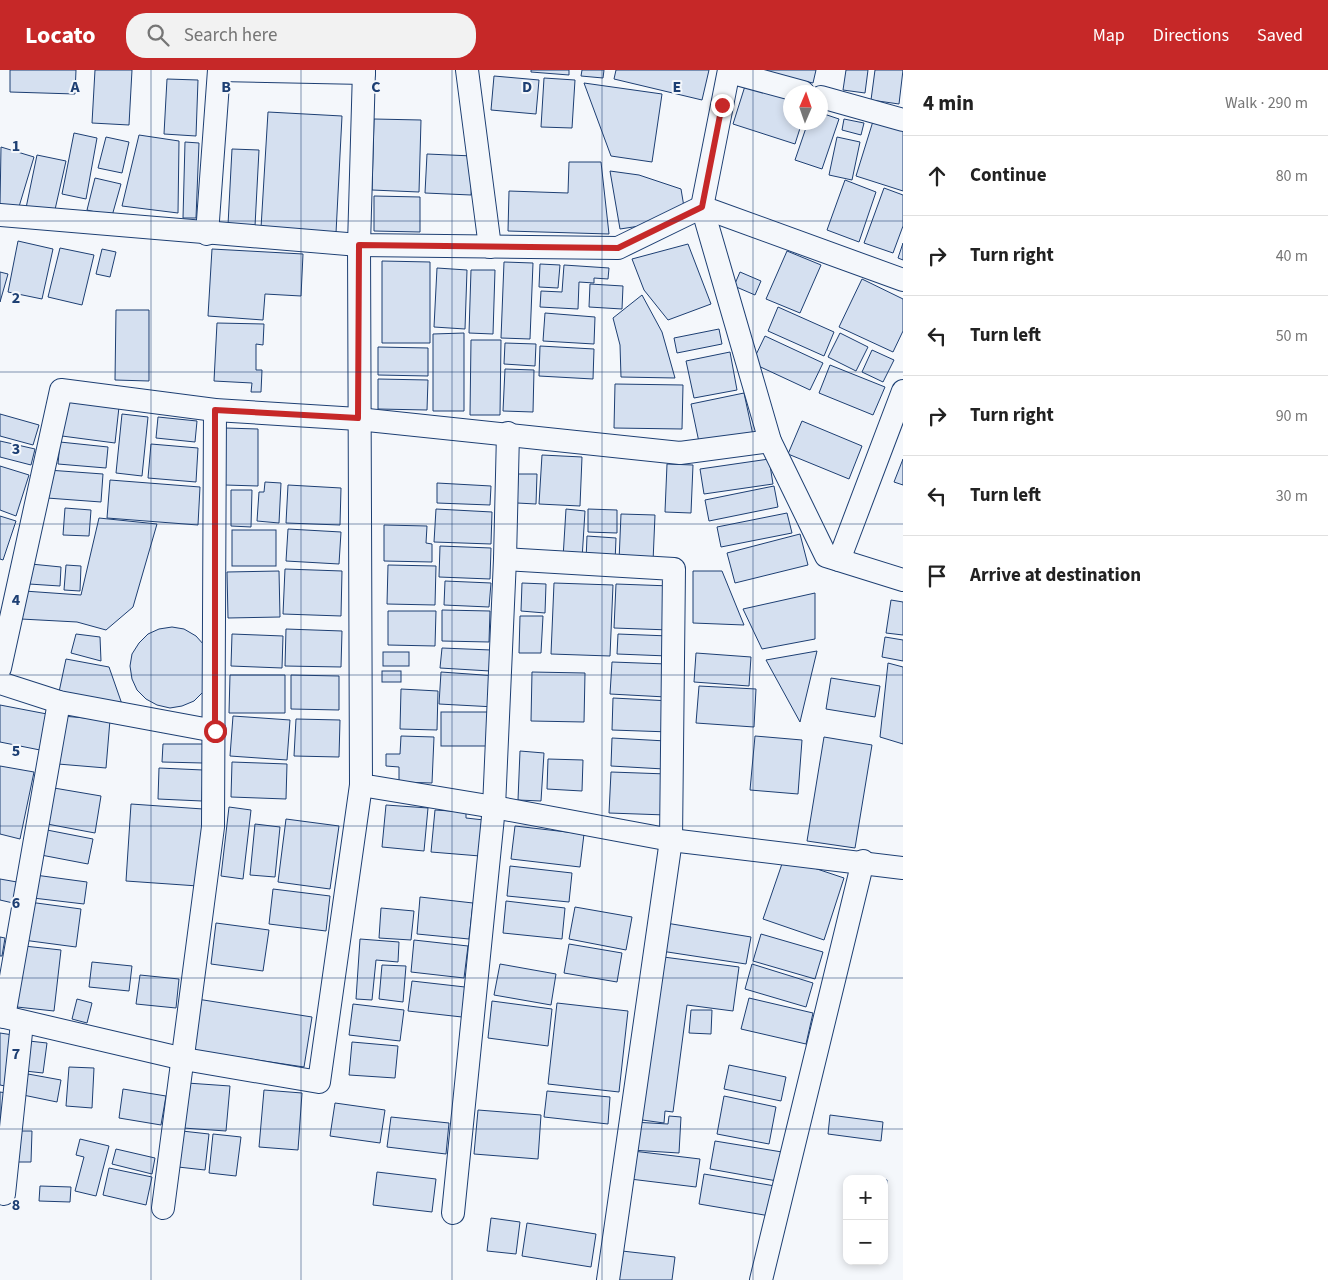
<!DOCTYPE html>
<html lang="en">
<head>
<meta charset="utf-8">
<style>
	body { margin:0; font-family:"Source Sans 3",sans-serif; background:#f2f2f2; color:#222 }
	.controls { position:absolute; right:15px; bottom:15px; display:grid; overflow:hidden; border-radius:10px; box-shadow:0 2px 8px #0003 }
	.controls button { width:45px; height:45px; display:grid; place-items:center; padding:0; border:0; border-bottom:1px solid #e0e0e0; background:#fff; color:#222; font:25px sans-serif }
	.compass { position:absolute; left:783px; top:15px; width:45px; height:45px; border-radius:50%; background:#fff; box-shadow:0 2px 8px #0003; rotate:2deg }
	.stop { position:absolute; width:15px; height:15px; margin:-11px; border:4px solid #c62828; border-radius:50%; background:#fff }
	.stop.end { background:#c62828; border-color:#fff; box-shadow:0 1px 5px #0008 }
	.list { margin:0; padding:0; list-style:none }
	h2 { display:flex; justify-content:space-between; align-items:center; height:65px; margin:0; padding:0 20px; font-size:21px }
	h2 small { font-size:16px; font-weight:400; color:#767676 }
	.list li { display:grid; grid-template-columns:32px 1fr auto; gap:15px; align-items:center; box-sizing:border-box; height:80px; padding:0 20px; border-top:1px solid #e0e0e0 }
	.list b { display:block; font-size:19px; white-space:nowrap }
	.list em { font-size:16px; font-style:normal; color:#767676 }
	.icon { flex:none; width:28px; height:28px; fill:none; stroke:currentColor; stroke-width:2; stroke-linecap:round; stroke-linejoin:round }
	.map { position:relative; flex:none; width:903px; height:1210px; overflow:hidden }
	header { display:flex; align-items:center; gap:30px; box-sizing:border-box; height:70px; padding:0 25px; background:#c62828; color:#fff }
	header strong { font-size:24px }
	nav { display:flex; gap:28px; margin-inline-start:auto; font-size:18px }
	.search { width:350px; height:45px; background:#f2f2f2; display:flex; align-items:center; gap:12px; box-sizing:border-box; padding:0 18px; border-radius:20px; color:#767676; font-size:19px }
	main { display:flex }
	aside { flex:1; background:#fff }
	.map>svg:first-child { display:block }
</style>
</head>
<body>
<header>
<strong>Locato</strong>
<div class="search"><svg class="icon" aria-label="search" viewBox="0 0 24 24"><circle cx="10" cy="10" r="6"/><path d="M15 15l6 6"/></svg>Search here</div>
<nav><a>Map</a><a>Directions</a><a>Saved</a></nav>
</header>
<main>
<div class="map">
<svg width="903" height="1210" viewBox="0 0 903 1210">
	<rect width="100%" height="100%" fill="#f4f7fb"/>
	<g fill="#d5e0f0" stroke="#1d3f73">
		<polygon points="10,0 76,0 75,24 10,22"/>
		<polygon points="95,0 132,0 129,55 92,53"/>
		<polygon points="531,0 569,0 569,5 531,2"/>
		<polygon points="582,0 604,0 603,8 581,6"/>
		<polygon points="616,0 709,0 702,30 614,9"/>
		<polygon points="753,0 816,0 813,13"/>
		<polygon points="846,0 868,0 865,23 843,20"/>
		<polygon points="875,0 903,0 899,34 871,30"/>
		<polygon points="494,6 539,10 536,44 491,40"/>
		<polygon points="544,8 575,10 572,58 541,57"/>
		<polygon points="167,9 198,10 196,66 164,64"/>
		<polygon points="584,13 662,24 652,92 611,86"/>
		<polygon points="745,16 791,30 791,52 802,52 795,74 733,54"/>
		<polygon points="268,42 342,46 336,163 261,158"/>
		<polygon points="821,43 839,49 822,99 795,90 808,52 821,52"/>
		<polygon points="874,48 903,57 903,121 856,106"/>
		<polygon points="374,49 421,50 419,122 372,120"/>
		<polygon points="844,49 864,53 861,65 842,60"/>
		<polygon points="74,63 97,68 86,129 62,124"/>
		<polygon points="139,65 179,71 178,143 122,136"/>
		<polygon points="106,67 129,72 122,103 98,98"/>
		<polygon points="837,67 860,72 852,110 829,105"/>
		<polygon points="185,72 199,73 196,148 183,148"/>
		<polygon points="1,77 34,87 18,140 0,135"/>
		<polygon points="232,79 259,80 255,156 228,155"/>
		<polygon points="427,84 473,86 471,125 425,123"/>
		<polygon points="37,85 66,91 54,144 26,138"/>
		<polygon points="569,92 601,92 609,164 508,161 509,121 568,123"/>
		<polygon points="610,101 639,105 681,119 686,149 620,159"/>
		<polygon points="95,108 121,114 112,146 87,140"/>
		<polygon points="845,110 876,122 859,172 827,160"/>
		<polygon points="884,118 903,125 903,156 893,183 864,173"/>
		<polygon points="374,126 420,127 420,162 374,161"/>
		<polygon points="18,171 53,179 42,229 8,222"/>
		<polygon points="903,173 903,190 898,188"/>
		<polygon points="688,174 711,234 668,250 644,220 632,189"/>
		<polygon points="60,178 94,185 82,235 48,227"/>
		<polygon points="102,179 116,182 110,207 96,204"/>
		<polygon points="212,179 303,184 301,226 265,224 263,250 208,246"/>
		<polygon points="787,181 821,195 800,243 766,229"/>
		<polygon points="382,191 430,192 430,273 382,273"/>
		<polygon points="504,192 533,193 530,269 501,268"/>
		<polygon points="540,194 560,195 558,218 539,217"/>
		<polygon points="564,195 609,198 608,209 594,208 594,213 579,212 578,239 540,237 541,221 562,222"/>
		<polygon points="437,198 467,200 465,259 434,257"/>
		<polygon points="471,200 495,200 493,264 469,263"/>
		<polygon points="0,202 8,204 0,232"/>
		<polygon points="740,202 761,211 755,225 734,216"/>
		<polygon points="862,209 903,229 903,261 893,282 839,257"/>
		<polygon points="590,214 623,216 622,239 589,237"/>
		<polygon points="642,225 662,262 675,308 621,307 620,275 613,248"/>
		<polygon points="778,237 834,262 824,286 768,261"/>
		<polygon points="116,240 149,240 149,311 115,310"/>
		<polygon points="545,243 595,247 594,274 543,271"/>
		<polygon points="217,253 264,254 263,275 256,274 256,300 262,300 261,322 251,322 252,313 214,311"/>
		<polygon points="719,259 722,274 677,283 674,268"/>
		<polygon points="464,263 464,341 433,341 433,264"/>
		<polygon points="840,263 868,277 856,301 828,287"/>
		<polygon points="765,266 823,293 810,320 752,293"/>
		<polygon points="471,270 501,270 500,345 470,345"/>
		<polygon points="505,273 536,274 535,296 504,294"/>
		<polygon points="540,276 594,279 593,309 539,306"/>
		<polygon points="378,277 428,278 428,306 378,305"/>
		<polygon points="872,280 894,290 883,312 862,302"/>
		<polygon points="730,282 737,320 694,328 686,291"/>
		<polygon points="830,295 885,317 873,345 819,323"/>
		<polygon points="505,299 534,300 533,342 503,341"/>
		<polygon points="378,309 428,310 427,340 378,339"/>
		<polygon points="615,314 683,315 682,359 614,358"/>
		<polygon points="744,323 753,365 700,377 691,334"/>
		<polygon points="66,330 119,337 115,373 62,366"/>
		<polygon points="0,344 39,355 33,375 0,366"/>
		<polygon points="122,344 148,347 142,406 116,403"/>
		<polygon points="158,347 197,351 195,372 156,368"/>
		<polygon points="802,351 862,376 849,409 788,384"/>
		<polygon points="225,358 258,359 258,416 225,415"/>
		<polygon points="0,371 35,379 31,395 0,387"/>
		<polygon points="60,372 108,377 106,398 58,394"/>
		<polygon points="151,374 198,378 196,412 148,408"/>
		<polygon points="542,385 582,387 580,436 539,434"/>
		<polygon points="769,389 773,414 704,424 700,399"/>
		<polygon points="903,389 903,415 894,412"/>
		<polygon points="667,394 693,395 691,443 665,442"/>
		<polygon points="0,396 29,405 16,446 0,440"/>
		<polygon points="48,400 103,404 101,432 47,428"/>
		<polygon points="518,404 537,404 536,434 517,433"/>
		<polygon points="110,410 200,417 198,455 107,448"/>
		<polygon points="265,412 281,413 279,453 257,451 259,422 264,422"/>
		<polygon points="437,413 491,416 490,435 437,433"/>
		<polygon points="288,415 341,418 340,455 286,453"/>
		<polygon points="774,416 778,437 709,451 705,430"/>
		<polygon points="231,420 252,420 251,457 231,456"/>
		<polygon points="65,438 91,440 89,466 63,465"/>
		<polygon points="436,439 492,442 491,474 434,472"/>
		<polygon points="566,439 585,441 582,489 563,488"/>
		<polygon points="588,439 617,440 617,463 588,462"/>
		<polygon points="787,443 792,463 721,477 717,457"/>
		<polygon points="621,444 655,445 653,492 619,491"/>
		<polygon points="0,446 16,451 3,490 0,489"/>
		<polygon points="99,448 157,454 133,537 106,560 77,552 21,549 24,521 81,525"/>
		<polygon points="384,455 427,456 426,473 432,474 432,492 384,491"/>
		<polygon points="288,459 341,462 339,494 286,491"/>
		<rect x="232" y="460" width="44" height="36"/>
		<polygon points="800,464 808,495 735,513 727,483"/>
		<polygon points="587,466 616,468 615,492 586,491"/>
		<polygon points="440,476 491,478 490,509 439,507"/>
		<polygon points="31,494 61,497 60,516 29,514"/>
		<polygon points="66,495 81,496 80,521 64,520"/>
		<polygon points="388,495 436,496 435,535 387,534"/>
		<polygon points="285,499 342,501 341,546 283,544"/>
		<polygon points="279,501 280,547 228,548 227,502"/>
		<polygon points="693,501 722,501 744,555 693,553"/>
		<polygon points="445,511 491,513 489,537 444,535"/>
		<polygon points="522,513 546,514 545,543 521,541"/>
		<polygon points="554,513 613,515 610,586 551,584"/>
		<polygon points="616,514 671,516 670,560 614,558"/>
		<polygon points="815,523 815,569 762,579 743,539"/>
		<polygon points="891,530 903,532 903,565 886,563"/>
		<polygon points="442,540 490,541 489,572 442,571"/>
		<polygon points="388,541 436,541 435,576 388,575"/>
		<polygon points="520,546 543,546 541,583 519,583"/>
		<polygon points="172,557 184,559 196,566 204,575 203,622 194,631 182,636 170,638 157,635 146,629 137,620 132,609 130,596 132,584 139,573 148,564 159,559"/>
		<polygon points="286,559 342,561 341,597 285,596"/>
		<polygon points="76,564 100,567 101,591 71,583"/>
		<polygon points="232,564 283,566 282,598 231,596"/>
		<polygon points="618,564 669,566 668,586 617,584"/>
		<polygon points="885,567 903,570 903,591 882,587"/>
		<polygon points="442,578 491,580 490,601 440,598"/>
		<polygon points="817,581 800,652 766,590"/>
		<rect x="383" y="582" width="26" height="14"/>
		<polygon points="696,583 751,587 749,616 694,612"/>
		<polygon points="66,589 109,597 123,637 59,622"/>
		<polygon points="612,592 667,594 666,627 610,624"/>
		<polygon points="888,593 903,597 903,674 880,667"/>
		<rect x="382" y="601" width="19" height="11"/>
		<polygon points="441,602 497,606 495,637 439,634"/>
		<polygon points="532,602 585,603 584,652 531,651"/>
		<polygon points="230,605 285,605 285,643 229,643"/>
		<polygon points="291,605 339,606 339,640 291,639"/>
		<polygon points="831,608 880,616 875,647 826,639"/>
		<polygon points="699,616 756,619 754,657 696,653"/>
		<polygon points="401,619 438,621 437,660 400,659"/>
		<polygon points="613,628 671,631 670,662 612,660"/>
		<polygon points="0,635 47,644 40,680 0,672"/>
		<rect x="441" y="642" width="50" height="34"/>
		<polygon points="62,646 110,650 106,698 58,694"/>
		<polygon points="233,646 290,650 287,690 230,686"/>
		<polygon points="296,649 340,650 339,687 294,686"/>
		<polygon points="401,666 434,667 432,713 399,712 399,697 386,696 386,684 400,684"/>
		<polygon points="755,666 802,670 798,724 750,720"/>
		<polygon points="824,667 872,675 855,778 807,771"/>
		<polygon points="612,668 666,671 664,699 611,696"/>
		<polygon points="163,674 203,674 203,693 162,692"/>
		<polygon points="520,681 544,683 541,731 518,730"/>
		<polygon points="548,689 583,690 582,721 547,719"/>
		<polygon points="232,692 287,694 286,729 231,727"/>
		<polygon points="0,696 34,702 20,769 0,764"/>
		<polygon points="159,698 203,700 202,731 158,729"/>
		<polygon points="611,702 667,704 666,745 609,743"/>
		<polygon points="54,718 101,726 95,763 47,754"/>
		<polygon points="131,734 203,739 198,816 126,811"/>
		<polygon points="386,735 428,738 424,781 382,777"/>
		<polygon points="229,737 251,740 243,809 221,806"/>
		<polygon points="435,740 466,742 466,748 484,750 480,786 431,782"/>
		<polygon points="286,749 339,756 330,819 278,812"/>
		<polygon points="255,754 280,757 275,807 250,805"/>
		<polygon points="515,756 584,764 580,797 511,789"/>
		<polygon points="47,760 93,769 88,794 41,785"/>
		<polygon points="784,788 844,808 824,870 763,849"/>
		<polygon points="510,796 572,803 569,832 507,826"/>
		<polygon points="35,805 87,812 84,834 33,828"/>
		<polygon points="0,809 17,812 13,833 0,830"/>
		<polygon points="273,819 330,826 326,861 269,854"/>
		<polygon points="420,827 473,833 469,869 417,864"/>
		<polygon points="506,831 565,838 562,869 503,863"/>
		<polygon points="29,832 81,839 76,877 23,870"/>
		<polygon points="575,837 632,847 626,880 569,869"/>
		<polygon points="381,838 414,841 411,870 379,868"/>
		<polygon points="216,853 269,860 263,901 211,894"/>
		<polygon points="666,853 751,867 746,894 661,881"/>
		<polygon points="761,864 823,882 815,909 753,891"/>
		<polygon points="0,867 5,868 2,886 0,886"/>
		<polygon points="360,869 399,872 398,892 376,890 372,930 356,929"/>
		<polygon points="414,870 468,876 464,908 411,902"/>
		<polygon points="569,874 622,883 617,912 564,903"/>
		<polygon points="24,876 61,880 54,941 17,937"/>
		<polygon points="656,886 739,897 733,941 687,935 673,1042 665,1041 664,1053 635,1049"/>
		<polygon points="92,892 132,896 129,921 89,917"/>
		<polygon points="500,894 556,904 551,935 494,925"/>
		<polygon points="752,894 813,913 806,937 745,919"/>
		<polygon points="382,895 406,896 403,932 379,929"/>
		<polygon points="140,905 179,909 176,938 136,934"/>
		<polygon points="412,911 465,917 462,947 408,941"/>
		<polygon points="749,928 813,943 806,974 741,959"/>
		<polygon points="77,929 92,933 87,953 72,949"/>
		<polygon points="197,929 312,947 304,997 190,980"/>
		<polygon points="492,931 552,939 548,976 488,968"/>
		<polygon points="557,933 628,941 619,1022 548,1014"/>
		<polygon points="353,934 404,940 400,971 349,965"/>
		<polygon points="691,940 712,940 711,964 689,963"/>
		<polygon points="0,963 13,965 5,1016 0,1015"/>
		<polygon points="29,971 47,973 43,1003 25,1001"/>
		<polygon points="352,972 398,976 395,1008 349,1005"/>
		<polygon points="729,995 786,1007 781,1031 724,1019"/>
		<polygon points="69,997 94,998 92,1038 66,1036"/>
		<polygon points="28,1004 61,1010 57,1032 23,1025"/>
		<polygon points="187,1013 230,1016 226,1061 183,1058"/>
		<polygon points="123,1019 166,1026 161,1055 119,1048"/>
		<polygon points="264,1020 302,1023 298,1080 259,1077"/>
		<polygon points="547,1021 610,1027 608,1054 544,1047"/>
		<polygon points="0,1022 6,1023 1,1048 0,1048"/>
		<polygon points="724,1026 776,1037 769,1074 717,1064"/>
		<polygon points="335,1033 385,1040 380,1073 330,1066"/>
		<polygon points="478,1040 541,1045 538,1089 474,1084"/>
		<polygon points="830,1045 883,1052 881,1071 828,1064"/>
		<polygon points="669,1046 681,1047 679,1083 631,1080 633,1052 668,1054"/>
		<polygon points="391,1047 449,1053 446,1084 387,1077"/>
		<polygon points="14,1061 32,1061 31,1092 13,1092"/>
		<polygon points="182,1061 209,1064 205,1100 178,1097"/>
		<polygon points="213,1064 241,1067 236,1106 209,1103"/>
		<polygon points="80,1069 109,1076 96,1126 75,1121 84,1087 76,1085"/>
		<polygon points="715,1071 782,1082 777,1111 710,1099"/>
		<polygon points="116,1079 155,1088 152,1104 112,1094"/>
		<polygon points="633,1081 700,1089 696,1117 630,1109"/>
		<polygon points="109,1098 152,1107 146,1135 103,1125"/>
		<polygon points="377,1102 436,1109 432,1142 373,1135"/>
		<polygon points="704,1104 775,1116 770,1146 699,1134"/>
		<polygon points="884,1110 887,1110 885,1144 884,1144"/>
		<polygon points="40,1116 71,1117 70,1132 39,1131"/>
		<polygon points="491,1148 520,1152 516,1184 487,1181"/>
		<polygon points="527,1153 596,1164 591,1197 522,1186"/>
		<polygon points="622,1181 675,1187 672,1210 618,1210"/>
	</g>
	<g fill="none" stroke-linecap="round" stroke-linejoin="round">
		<defs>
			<g id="minor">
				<polyline points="364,0 359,175 361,715 494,737 671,770 903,798"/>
				<polyline points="467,0 490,177"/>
				<polyline points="729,0 702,137 770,371 826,486 903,510"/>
				<polyline points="729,2 803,22"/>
				<polyline points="821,27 903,50"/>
				<polyline points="0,145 359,175 618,178 702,137 903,210"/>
				<polyline points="207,164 219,0 364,3"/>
				<polyline points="505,489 674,499 671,770 608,1210"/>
				<polyline points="839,490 903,321"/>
				<polyline points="0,598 61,320 215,340 358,349 680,383 770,371"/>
				<polyline points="0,613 59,632 215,661"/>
				<polyline points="0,946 184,989 319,1012 361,715"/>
				<polyline points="4,947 59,632"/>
				<polyline points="4,1124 22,953"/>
				<polyline points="163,1138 213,757 215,340"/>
				<polyline points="453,1143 494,737 505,489 508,363"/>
				<polyline points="761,1210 863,791"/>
			</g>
		</defs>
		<use href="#minor" stroke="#1d3f73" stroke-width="24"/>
		<use href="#minor" stroke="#f4f7fb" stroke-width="22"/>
	</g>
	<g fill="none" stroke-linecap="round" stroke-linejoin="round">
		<polyline stroke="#c62828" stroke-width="6" points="215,661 215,340 358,348 359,175 618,178 702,137 722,35"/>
	</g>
	<path fill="none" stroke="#1d3f73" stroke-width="1" stroke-opacity="0.55" d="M151 0V1210M301 0V1210M452 0V1210M602 0V1210M753 0V1210M0 151H903M0 302H903M0 454H903M0 605H903M0 756H903M0 908H903M0 1059H903"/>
	<g font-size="16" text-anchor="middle" font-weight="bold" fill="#1d3f73" stroke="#f4f7fb" stroke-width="4" stroke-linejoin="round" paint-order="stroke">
		<text x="75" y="22">A</text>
		<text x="226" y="22">B</text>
		<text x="376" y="22">C</text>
		<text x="527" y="22">D</text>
		<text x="677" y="22">E</text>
		<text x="16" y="81">1</text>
		<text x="16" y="233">2</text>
		<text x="16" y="384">3</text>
		<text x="16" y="535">4</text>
		<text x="16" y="686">5</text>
		<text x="16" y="838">6</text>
		<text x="16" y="989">7</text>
		<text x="16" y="1140">8</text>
	</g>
</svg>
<div class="controls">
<button>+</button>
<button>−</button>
</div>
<svg class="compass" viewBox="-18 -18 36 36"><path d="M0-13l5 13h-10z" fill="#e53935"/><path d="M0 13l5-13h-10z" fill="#767676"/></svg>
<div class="stop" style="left:215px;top:661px"></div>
<div class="stop end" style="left:722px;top:35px"></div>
</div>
<aside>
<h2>4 min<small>Walk · 290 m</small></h2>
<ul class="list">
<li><svg class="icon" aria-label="ahead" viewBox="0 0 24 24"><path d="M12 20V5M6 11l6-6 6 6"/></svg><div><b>Continue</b></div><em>80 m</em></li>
<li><svg class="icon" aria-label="right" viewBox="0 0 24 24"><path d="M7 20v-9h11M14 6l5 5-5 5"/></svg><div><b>Turn right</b></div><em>40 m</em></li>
<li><svg class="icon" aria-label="left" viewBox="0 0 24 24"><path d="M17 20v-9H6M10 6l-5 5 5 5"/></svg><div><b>Turn left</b></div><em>50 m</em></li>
<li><svg class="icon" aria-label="right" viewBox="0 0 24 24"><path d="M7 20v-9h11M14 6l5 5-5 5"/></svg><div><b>Turn right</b></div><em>90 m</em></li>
<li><svg class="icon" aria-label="left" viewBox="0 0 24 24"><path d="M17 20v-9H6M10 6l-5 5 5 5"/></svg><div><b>Turn left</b></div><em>30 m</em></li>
<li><svg class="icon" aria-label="arrive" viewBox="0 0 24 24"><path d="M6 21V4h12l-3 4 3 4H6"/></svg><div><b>Arrive at destination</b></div></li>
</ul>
</aside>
</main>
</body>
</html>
